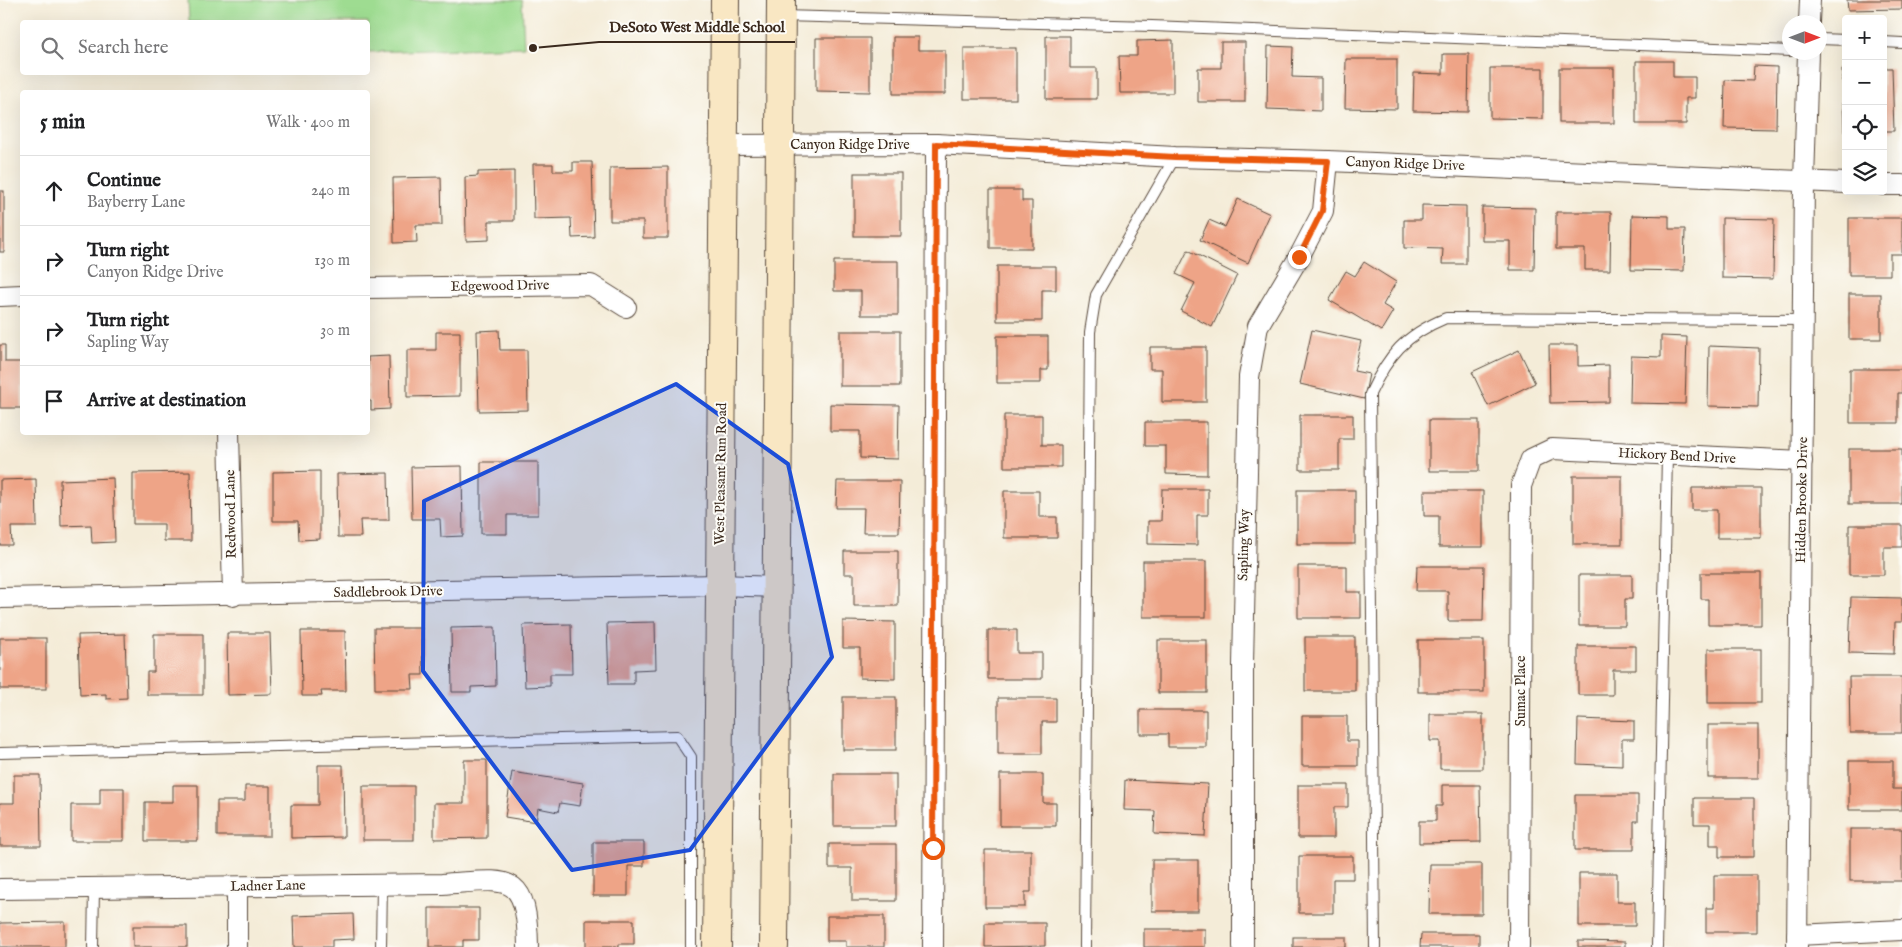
<!DOCTYPE html>
<html lang="en">
<head>
<meta charset="utf-8">
<style>
	body { margin:0; font-family:"IM FELL English",serif; background:#f2f2f2; color:#202124 }
	.controls { position:absolute; right:15px; top:15px; display:grid; overflow:hidden; border-radius:5px; box-shadow:0 5px 20px #0002 }
	.controls button { width:45px; height:45px; display:grid; place-items:center; padding:0; border:0; border-bottom:1px solid #e0e0e0; background:#fff; color:#202124; font:25px sans-serif }
	.compass { position:absolute; left:1782px; top:15px; width:45px; height:45px; border-radius:50%; background:#fff; box-shadow:0 5px 20px #0002; rotate:90deg }
	.stop { position:absolute; width:15px; height:15px; margin:-11px; border:4px solid #ea580c; border-radius:50%; background:#fff }
	.stop.end { background:#ea580c; border-color:#fff; box-shadow:0 1px 5px #0008 }
	.list { margin:0; padding:0; list-style:none }
	h2 { display:flex; justify-content:space-between; align-items:center; height:65px; margin:0; padding:0 20px; font-size:21px }
	h2 small { font-size:16px; font-weight:400; color:#757577 }
	.list li { display:grid; grid-template-columns:32px 1fr auto; gap:15px; align-items:center; box-sizing:border-box; height:70px; padding:0 20px; border-top:1px solid #e0e0e0 }
	.list b { display:block; font-size:19px; white-space:nowrap }
	.list p { margin:0; font-size:16px; white-space:nowrap; color:#757577 }
	.list em { font-size:16px; font-style:normal; color:#757577 }
	.icon { flex:none; width:28px; height:28px; fill:none; stroke:currentColor; stroke-width:2; stroke-linecap:round; stroke-linejoin:round }
	.map { position:relative; flex:none; width:1902px; height:947px; overflow:hidden }
	.search { position:absolute; background:#fff; box-shadow:0 5px 20px #0002; left:20px; top:20px; width:350px; height:55px; display:flex; align-items:center; gap:12px; box-sizing:border-box; padding:0 18px; border-radius:5px; color:#757577; font-size:19px }
	.panel { position:absolute; background:#fff; box-shadow:0 5px 20px #0002; left:20px; top:90px; width:350px; height:345px; border-radius:5px }
	.map>svg:first-child { display:block }
</style>
</head>
<body>
<div class="map">
<svg width="1902" height="947" viewBox="0 0 1902 947">
	<rect width="100%" height="100%" fill="#fdfcf7"/>
	<filter id="ink" filterUnits="userSpaceOnUse"><feTurbulence type="fractalNoise" baseFrequency=".02" numOctaves="2"/><feDisplacementMap in="SourceGraphic" scale="10" xChannelSelector="R" yChannelSelector="G"/><feConvolveMatrix kernelMatrix="1 2 1 2 8 2 1 2 1" color-interpolation-filters="sRGB"/></filter>
	<filter id="wash" filterUnits="userSpaceOnUse"><feTurbulence type="fractalNoise" baseFrequency=".0096" numOctaves="4" result="noise"/><feDisplacementMap in="SourceGraphic" scale="20" xChannelSelector="R" yChannelSelector="G"/><feGaussianBlur stdDeviation="1.12" result="paint"/><feColorMatrix in="noise" values="0 0 0 0 0 0 0 0 0 0 0 0 0 0 0 0 0 1.4 0 .05"/><feComposite in="paint" operator="in"/></filter>
	<g filter="url(#wash)">
		<rect width="100%" height="100%" fill="#f4ecd8"/>
		<polygon fill="#9edc91" stroke="#6c8358" points="188,0 522,0 524,47 368,52 368,22 189,22"/>
		<g id="blocks">
			<g fill="#eea487">
				<polygon points="1847,0 1902,0 1902,9 1848,10"/>
				<polygon points="1046,36 1070,36 1070,68 1097,68 1097,99 1046,99"/>
				<polygon points="893,37 918,37 918,50 945,50 945,94 893,94"/>
				<polygon points="816,38 870,38 870,92 816,91"/>
				<polygon points="1173,40 1173,93 1120,93 1119,56 1137,56 1137,41"/>
				<polygon points="1221,42 1245,42 1245,102 1198,102 1198,68 1221,68"/>
				<polygon points="1268,46 1293,47 1292,77 1321,78 1321,111 1267,109"/>
				<rect x="964" y="48" width="52" height="51"/>
				<polygon points="1443,54 1469,54 1468,112 1413,111 1414,73 1443,74"/>
				<polygon points="1346,59 1397,59 1397,109 1345,108"/>
				<polygon points="1636,61 1673,61 1673,77 1695,77 1695,98 1686,98 1686,124 1636,124"/>
				<polygon points="1754,66 1777,67 1776,129 1724,128 1725,80 1753,81"/>
				<polygon points="1490,68 1543,68 1543,119 1490,118"/>
				<rect x="1559" y="68" width="55" height="55"/>
				<polygon points="1883,68 1892,68 1894,131 1883,131"/>
				<polygon points="1842,69 1846,69 1846,132 1844,132"/>
				<polygon points="573,162 592,162 594,237 572,238 571,218 534,219 533,164 553,164 553,171 573,171"/>
				<polygon points="668,167 668,238 643,238 643,221 610,221 610,168"/>
				<polygon points="514,171 514,221 489,221 489,240 466,241 465,177 478,176 478,172"/>
				<rect x="854" y="173" width="47" height="63"/>
				<polygon points="441,177 442,225 416,225 417,242 394,243 393,178"/>
				<polygon points="990,190 1022,190 1022,201 1032,201 1032,248 990,248"/>
				<rect x="0" y="191" width="4" height="61"/>
				<polygon points="1238,199 1270,214 1248,263 1200,240 1209,220 1225,227"/>
				<polygon points="1422,205 1466,206 1466,264 1442,264 1443,249 1404,248 1404,220 1422,220"/>
				<polygon points="1482,207 1535,208 1534,270 1510,270 1510,241 1482,241"/>
				<polygon points="1556,212 1611,212 1610,270 1585,270 1585,249 1556,249"/>
				<polygon points="1632,215 1669,216 1669,229 1685,229 1684,271 1631,270"/>
				<polygon points="1722,218 1774,219 1773,279 1722,278"/>
				<polygon points="1849,218 1902,218 1902,254 1890,254 1890,275 1849,275"/>
				<polygon points="1188,250 1237,275 1212,327 1181,311 1195,283 1176,274"/>
				<polygon points="834,261 898,261 898,315 861,315 861,291 834,291"/>
				<polygon points="1364,262 1396,282 1383,305 1393,311 1381,331 1329,300 1346,271 1355,276"/>
				<polygon points="997,266 1056,266 1056,290 1042,290 1042,321 997,321"/>
				<rect x="1849" y="294" width="32" height="45"/>
				<polygon points="499,330 500,350 527,350 528,410 479,411 477,331"/>
				<polygon points="1312,330 1361,341 1354,371 1369,374 1364,399 1300,384"/>
				<rect x="840" y="331" width="60" height="55"/>
				<polygon points="436,332 460,332 460,396 407,397 407,350 436,350"/>
				<polygon points="997,336 1048,336 1048,370 1041,370 1041,383 997,383"/>
				<polygon points="1661,336 1687,337 1685,404 1630,403 1631,356 1661,357"/>
				<polygon points="0,345 5,345 5,362 22,362 22,408 0,408"/>
				<polygon points="1549,345 1578,345 1578,366 1609,365 1609,402 1550,403"/>
				<polygon points="1709,346 1759,348 1758,407 1708,406"/>
				<polygon points="1150,347 1206,347 1206,402 1162,402 1162,369 1150,369"/>
				<polygon points="1519,350 1535,383 1488,406 1472,372"/>
				<polygon points="389,356 390,409 371,410 371,401 368,401 368,357"/>
				<polygon points="1850,369 1902,369 1902,393 1898,393 1898,423 1850,423"/>
				<polygon points="830,404 899,405 898,459 860,458 860,431 830,431"/>
				<polygon points="1004,415 1042,415 1042,445 1061,445 1061,467 1004,467"/>
				<polygon points="1300,415 1353,415 1353,439 1339,439 1339,470 1300,470"/>
				<rect x="1429" y="420" width="50" height="51"/>
				<polygon points="1145,422 1207,422 1207,475 1166,474 1166,446 1145,446"/>
				<rect x="1849" y="449" width="53" height="55"/>
				<polygon points="481,462 538,462 538,515 507,515 507,534 481,534"/>
				<polygon points="462,466 463,536 441,537 440,519 412,519 411,467"/>
				<polygon points="320,471 320,539 299,540 298,521 273,521 273,472"/>
				<polygon points="190,472 191,541 164,541 164,524 133,524 133,473"/>
				<polygon points="388,473 389,520 360,520 361,537 338,537 337,474"/>
				<rect x="1573" y="476" width="49" height="68"/>
				<polygon points="113,478 115,542 92,543 91,525 61,526 60,480"/>
				<polygon points="36,479 37,527 11,527 12,545 0,545 0,480"/>
				<polygon points="837,481 900,481 899,533 863,533 864,508 836,508"/>
				<polygon points="1692,488 1761,488 1761,538 1717,538 1717,510 1692,510"/>
				<polygon points="1162,489 1208,489 1208,515 1197,515 1197,545 1148,544 1148,521 1161,521"/>
				<rect x="1297" y="490" width="58" height="54"/>
				<polygon points="1004,491 1039,491 1039,517 1057,517 1057,538 1004,538"/>
				<polygon points="1424,491 1483,491 1483,547 1439,547 1439,516 1424,516"/>
				<polygon points="1849,525 1902,525 1902,547 1884,547 1884,575 1849,575"/>
				<polygon points="844,551 898,551 898,606 854,606 854,574 844,574"/>
				<rect x="1143" y="561" width="63" height="56"/>
				<polygon points="1298,566 1347,566 1347,592 1361,592 1361,618 1298,618"/>
				<polygon points="1417,566 1484,566 1483,621 1448,621 1448,591 1416,591"/>
				<polygon points="1701,573 1761,573 1761,625 1708,625 1708,599 1701,599"/>
				<polygon points="1579,575 1632,575 1632,599 1625,599 1625,626 1579,626"/>
				<polygon points="1851,597 1902,598 1902,622 1895,622 1894,654 1849,653"/>
				<polygon points="843,621 895,622 895,679 860,678 860,648 843,648"/>
				<polygon points="655,622 656,669 634,670 634,684 609,684 607,623"/>
				<polygon points="571,624 572,674 550,674 550,686 525,687 523,625"/>
				<polygon points="495,627 496,686 471,687 471,692 452,692 451,628"/>
				<polygon points="374,628 422,628 423,675 412,675 413,689 375,689"/>
				<polygon points="988,630 1017,630 1017,653 1042,653 1042,679 988,679"/>
				<polygon points="301,631 345,631 346,691 321,691 322,696 302,696"/>
				<polygon points="227,633 270,633 272,694 228,695"/>
				<polygon points="125,634 127,698 106,699 106,694 80,695 78,635"/>
				<polygon points="154,634 203,634 203,695 147,695 147,672 154,672"/>
				<rect x="1305" y="637" width="50" height="54"/>
				<rect x="0" y="638" width="46" height="51"/>
				<rect x="1158" y="640" width="49" height="53"/>
				<rect x="1418" y="640" width="66" height="52"/>
				<polygon points="1578,646 1636,646 1636,670 1613,670 1613,695 1578,695"/>
				<rect x="1708" y="649" width="53" height="54"/>
				<polygon points="1849,677 1902,677 1902,733 1850,733"/>
				<rect x="843" y="697" width="53" height="53"/>
				<polygon points="998,698 1056,698 1056,722 1042,722 1042,754 998,754"/>
				<polygon points="1140,710 1206,710 1206,747 1168,747 1168,734 1140,734"/>
				<polygon points="1430,714 1483,714 1483,769 1440,769 1440,741 1430,741"/>
				<polygon points="1302,716 1347,716 1347,741 1358,741 1358,766 1302,766"/>
				<polygon points="1578,719 1634,721 1634,739 1622,739 1622,766 1577,764"/>
				<rect x="1708" y="725" width="50" height="53"/>
				<polygon points="464,760 487,760 487,838 434,839 434,803 464,803"/>
				<polygon points="1849,761 1893,761 1893,789 1902,789 1902,810 1849,810"/>
				<polygon points="318,765 343,765 344,837 291,838 291,805 318,805"/>
				<polygon points="512,772 583,783 580,806 560,803 558,812 538,808 536,822 505,817"/>
				<rect x="834" y="774" width="62" height="52"/>
				<polygon points="1000,774 1043,774 1043,803 1056,803 1056,826 1000,826"/>
				<polygon points="14,775 40,775 41,846 0,846 0,803 14,803"/>
				<polygon points="1125,780 1208,784 1205,836 1154,834 1155,811 1124,810"/>
				<polygon points="173,785 198,785 198,841 145,841 145,802 173,802"/>
				<polygon points="1298,785 1348,785 1348,807 1334,807 1334,838 1298,838"/>
				<polygon points="1442,785 1480,785 1481,842 1419,843 1419,821 1436,821 1436,806 1442,806"/>
				<polygon points="245,786 270,786 270,836 217,836 217,801 245,801"/>
				<rect x="363" y="786" width="51" height="54"/>
				<polygon points="100,788 124,788 124,841 71,841 71,805 100,805"/>
				<polygon points="1575,795 1638,795 1638,821 1634,821 1634,850 1575,850"/>
				<polygon points="1694,798 1754,798 1754,857 1719,857 1719,845 1710,845 1710,824 1694,824"/>
				<rect x="1850" y="829" width="52" height="52"/>
				<polygon points="593,842 644,842 644,866 628,866 628,896 593,896"/>
				<polygon points="829,844 896,844 896,901 852,901 852,868 829,868"/>
				<polygon points="985,850 1031,850 1031,892 1025,892 1025,907 985,907"/>
				<polygon points="1299,856 1353,856 1353,879 1333,879 1333,913 1299,913"/>
				<rect x="1152" y="860" width="46" height="51"/>
				<polygon points="1430,864 1482,864 1482,914 1429,914"/>
				<polygon points="1579,873 1617,873 1617,902 1635,902 1635,926 1579,926"/>
				<polygon points="1714,875 1757,875 1757,932 1706,932 1706,908 1714,908"/>
				<polygon points="429,908 479,908 479,940 463,940 463,947 429,947"/>
				<polygon points="353,914 354,939 332,940 332,947 294,947 293,916"/>
				<polygon points="827,916 884,916 884,947 846,947 846,941 827,941"/>
				<polygon points="586,920 634,920 634,944 619,944 619,947 586,947"/>
				<polygon points="65,922 65,947 0,947 0,923"/>
				<polygon points="985,923 1045,923 1045,946 985,947"/>
				<rect x="133" y="926" width="54" height="21"/>
				<rect x="1144" y="929" width="61" height="18"/>
				<polygon points="1421,934 1479,934 1479,947 1420,947"/>
				<rect x="1293" y="937" width="53" height="10"/>
				<polygon points="1578,941 1625,942 1625,947 1578,947"/>
			</g>
		</g>
	</g>
	<g filter="url(#ink)">
		<use href="#blocks" fill-opacity="0" stroke="#57473a" stroke-width="1"/>
		<g fill="none" stroke-linecap="round" stroke-linejoin="round">
			<defs>
				<g id="lane">
					<polyline points="782,16 1152,26 1790,51"/>
					<polyline points="1820,39 1846,40"/>
					<polyline points="1883,42 1902,43"/>
					<polyline points="0,753 677,736 691,757 691,947"/>
					<polyline points="93,947 94,889"/>
					<polyline points="381,947 382,885"/>
					<polyline points="1085,947 1090,332 1096,295 1175,157"/>
					<path d="M1375 947 1370 394C1388 355 1405 335 1446 318L1803 320"/>
					<polyline points="1657,947 1667,455"/>
				</g>
				<g id="street">
					<polyline points="1809,22 1810,0"/>
					<polyline points="724,145 936,144 1175,157 1328,161 1846,183"/>
					<polyline points="1883,185 1902,185"/>
					<polyline points="368,288 591,285 626,307"/>
					<polyline points="0,296 22,295"/>
					<polyline points="229,432 233,596"/>
					<polyline points="0,598 720,585 777,587"/>
					<polyline points="237,887 237,947"/>
					<path d="M0 889 442 884C507 880 527 869 528 947"/>
					<polyline points="1797,935 1902,930"/>
					<polyline points="933,947 936,144"/>
					<polyline points="1243,947 1243,665 1249,377 1258,326 1299,257 1323,211 1328,161"/>
					<polyline points="1519,947 1521,486 1531,459 1552,449 1802,461"/>
					<polyline points="1797,947 1804,182 1808,52"/>
				</g>
				<g id="secondary">
					<polyline points="717,947 725,0"/>
					<polyline points="774,947 781,0"/>
				</g>
			</defs>
			<use href="#lane" stroke="#57473a" stroke-width="12"/>
			<use href="#street" stroke="#57473a" stroke-width="22"/>
			<use href="#secondary" stroke="#57473a" stroke-width="30"/>
			<use href="#lane" stroke="#fff" stroke-width="10"/>
			<use href="#street" stroke="#fff" stroke-width="20"/>
			<use href="#secondary" stroke="#f9e7c3" stroke-width="28"/>
		</g>
	</g>
	<g fill="none" stroke-linecap="round" stroke-linejoin="round" filter="url(#ink)">
		<polyline stroke="#ea580c" stroke-width="6" points="933,848 936,144 1175,157 1328,161 1322,211 1299,257"/>
	</g>
	<path fill="#1d4ed8" fill-opacity="0.2" stroke="#1d4ed8" stroke-width="4" stroke-linejoin="round" d="M676 384 788 464 832 657 690 850 572 870 423 671 424 501Z"/>
	<g text-anchor="middle" dominant-baseline="central" stroke-width="4" stroke-linejoin="round" paint-order="stroke">
		<g font-size="14" fill="#3b2a1e" stroke="#fdfcf7">
			<text x="850" y="145">Canyon Ridge Drive</text>
			<text transform="translate(1405 164) rotate(2)">Canyon Ridge Drive</text>
			<text transform="translate(500 286) rotate(-1)">Edgewood Drive</text>
			<text transform="translate(1677 456) rotate(3)">Hickory Bend Drive</text>
			<text transform="translate(721 474) rotate(-89)">West Pleasant Run Road</text>
			<text transform="translate(1802 500) rotate(-89)">Hidden Brooke Drive</text>
			<text transform="translate(231 514) rotate(-91)">Redwood Lane</text>
			<text transform="translate(1244 545) rotate(-89)">Sapling Way</text>
			<text transform="translate(388 592) rotate(-1)">Saddlebrook Drive</text>
			<text transform="translate(1521 691) rotate(-90)">Sumac Place</text>
			<text transform="translate(268 886) rotate(-1)">Ladner Lane</text>
		</g>
	</g>
	<path fill="none" stroke="#3b2a1e" stroke-width="2" d="M533 48L599 42H795"/>
	<circle fill="#3b2a1e" stroke="#fdfcf7" stroke-width="2" cx="533" cy="48" r="5"/>
	<g font-size="15" text-anchor="middle" font-weight="bold" fill="#3b2a1e" stroke="#fdfcf7" stroke-width="4" stroke-linejoin="round" paint-order="stroke">
		<text x="697" y="32">DeSoto West Middle School</text>
	</g>
</svg>
<div class="controls">
<button>+</button>
<button>−</button>
<button><svg class="icon" aria-label="locate" viewBox="0 0 24 24"><circle cx="12" cy="12" r="6"/><path d="M12 2v4M12 18v4M2 12h4M18 12h4"/></svg></button>
<button><svg class="icon" aria-label="layers" viewBox="0 0 24 24"><path d="M12 4l9 5-9 5-9-5zM3 14l9 5 9-5"/></svg></button>
</div>
<svg class="compass" viewBox="-18 -18 36 36"><path d="M0-13l5 13h-10z" fill="#e53935"/><path d="M0 13l5-13h-10z" fill="#757577"/></svg>
<div class="stop" style="left:933px;top:848px"></div>
<div class="stop end" style="left:1299px;top:257px"></div>
<div class="search"><svg class="icon" aria-label="search" viewBox="0 0 24 24"><circle cx="10" cy="10" r="6"/><path d="M15 15l6 6"/></svg>Search here</div>
<section class="panel">
<h2>5 min<small>Walk · 400 m</small></h2>
<ul class="list">
<li><svg class="icon" aria-label="ahead" viewBox="0 0 24 24"><path d="M12 20V5M6 11l6-6 6 6"/></svg><div><b>Continue</b><p>Bayberry Lane</p></div><em>240 m</em></li>
<li><svg class="icon" aria-label="right" viewBox="0 0 24 24"><path d="M7 20v-9h11M14 6l5 5-5 5"/></svg><div><b>Turn right</b><p>Canyon Ridge Drive</p></div><em>130 m</em></li>
<li><svg class="icon" aria-label="right" viewBox="0 0 24 24"><path d="M7 20v-9h11M14 6l5 5-5 5"/></svg><div><b>Turn right</b><p>Sapling Way</p></div><em>30 m</em></li>
<li><svg class="icon" aria-label="arrive" viewBox="0 0 24 24"><path d="M6 21V4h12l-3 4 3 4H6"/></svg><div><b>Arrive at destination</b></div></li>
</ul>
</section>
</div>
</body>
</html>
